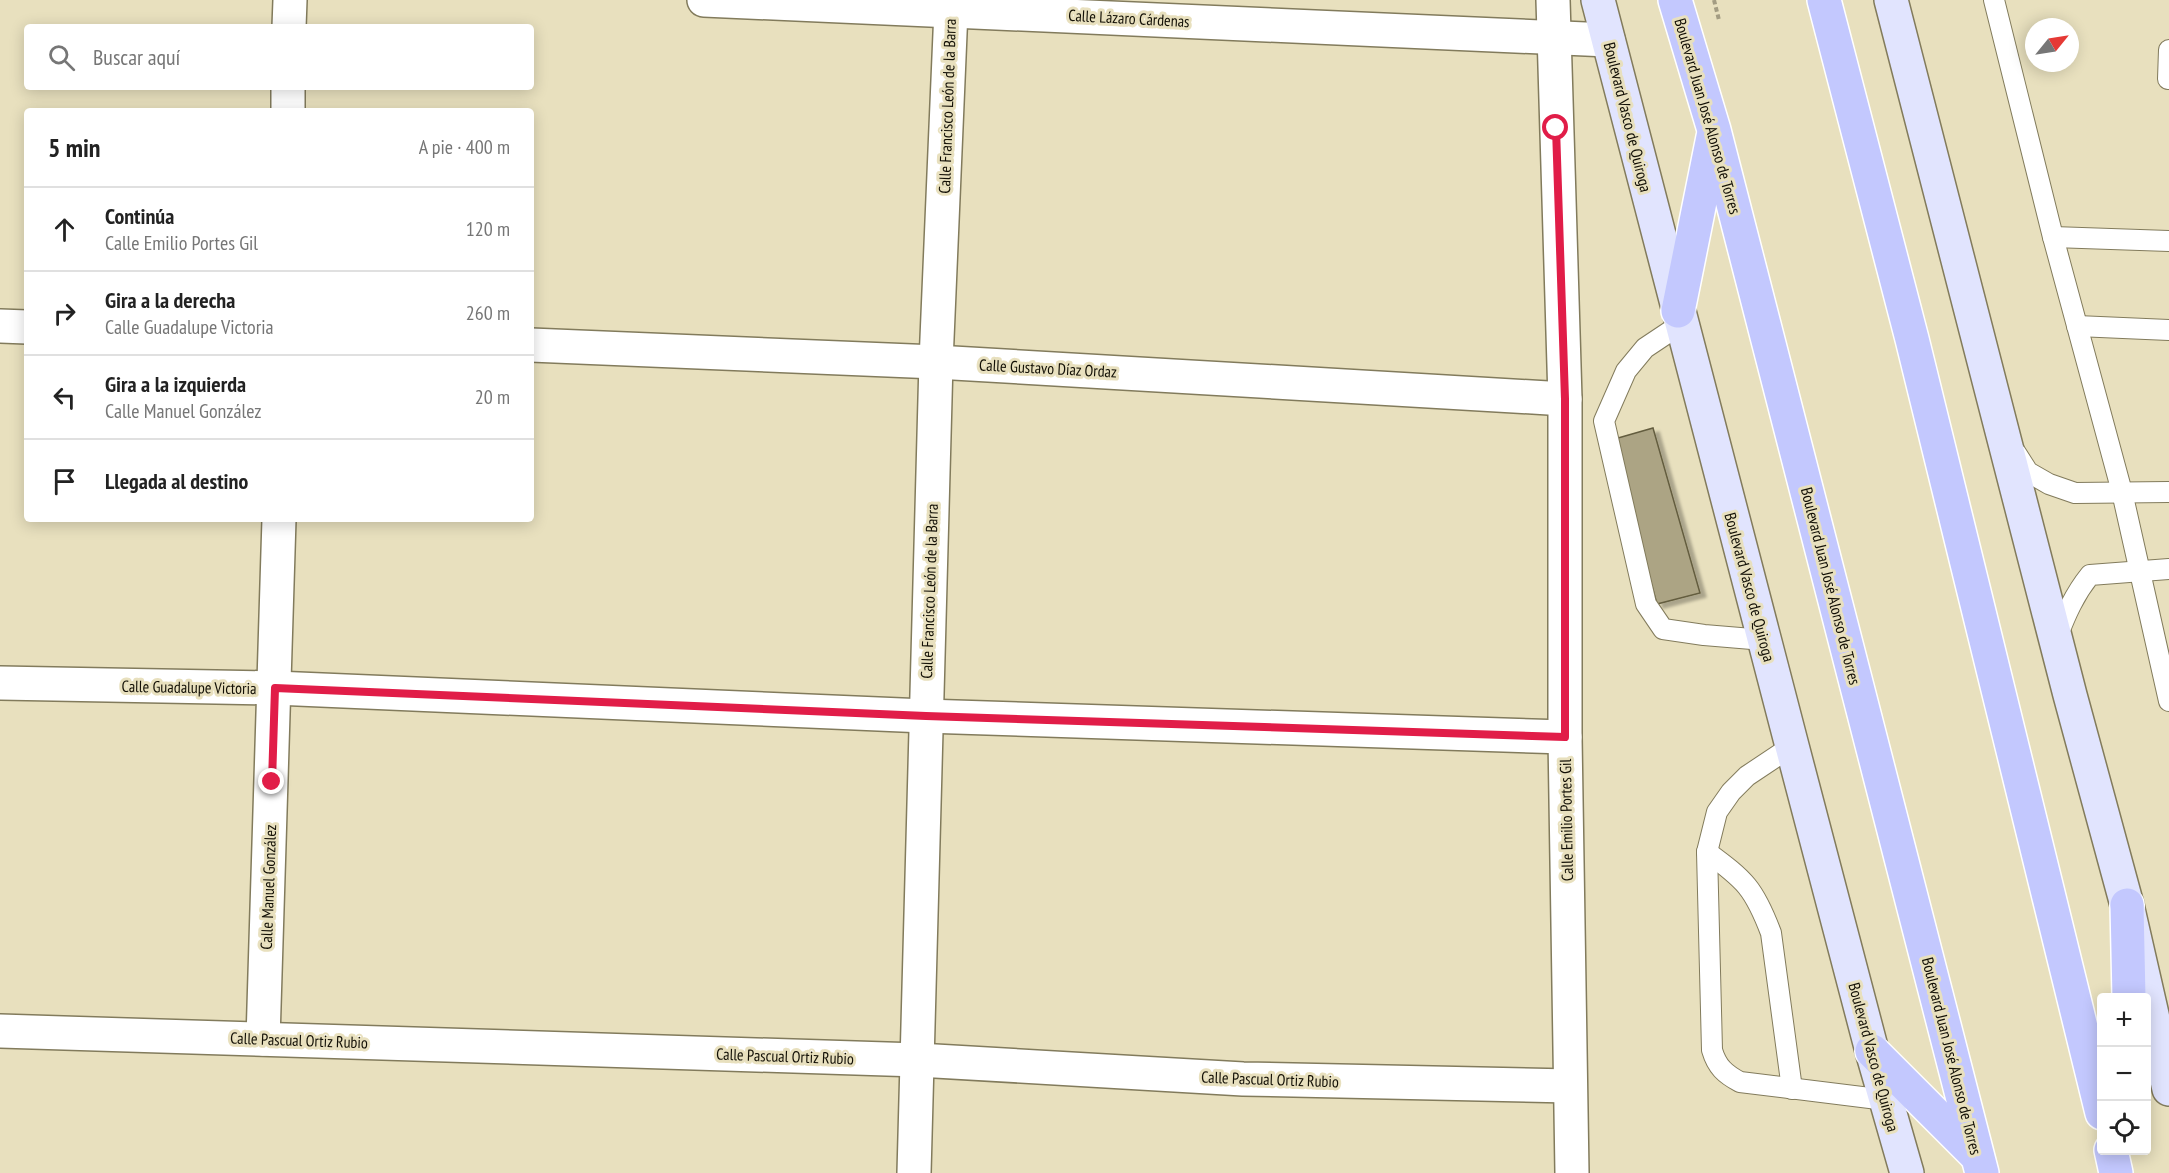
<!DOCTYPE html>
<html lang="es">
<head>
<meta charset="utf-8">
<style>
	body { margin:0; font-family:"PT Sans Narrow",sans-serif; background:#f6f6f6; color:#222 }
	.controls { position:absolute; right:18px; bottom:18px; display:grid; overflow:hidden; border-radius:6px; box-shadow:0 3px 15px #0003 }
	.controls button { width:54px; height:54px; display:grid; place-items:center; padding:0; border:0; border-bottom:2px solid #e0e0e0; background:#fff; color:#222; font:30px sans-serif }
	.compass { position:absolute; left:2025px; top:18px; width:54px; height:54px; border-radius:50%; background:#fff; box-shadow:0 3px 15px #0003; rotate:60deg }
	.stop { position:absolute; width:18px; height:18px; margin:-14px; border:4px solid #e11d48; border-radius:50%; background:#fff }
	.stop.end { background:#e11d48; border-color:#fff; box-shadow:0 2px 6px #0008 }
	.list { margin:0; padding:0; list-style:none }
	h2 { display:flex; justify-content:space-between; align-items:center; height:78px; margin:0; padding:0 24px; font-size:26px }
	h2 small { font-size:20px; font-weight:400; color:#767676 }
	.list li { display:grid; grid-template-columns:39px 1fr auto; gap:18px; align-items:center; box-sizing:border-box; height:84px; padding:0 24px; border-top:2px solid #e0e0e0 }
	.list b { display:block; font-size:22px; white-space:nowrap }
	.list p { margin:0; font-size:20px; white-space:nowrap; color:#767676 }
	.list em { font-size:20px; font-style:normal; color:#767676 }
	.icon { flex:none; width:33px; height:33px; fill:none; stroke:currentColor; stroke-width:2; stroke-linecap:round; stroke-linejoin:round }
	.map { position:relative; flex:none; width:2169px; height:1173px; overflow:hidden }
	.search { position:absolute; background:#fff; box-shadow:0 3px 15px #0003; left:24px; top:24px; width:510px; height:66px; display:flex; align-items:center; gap:15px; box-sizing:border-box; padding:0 21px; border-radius:6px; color:#767676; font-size:22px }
	.panel { position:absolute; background:#fff; box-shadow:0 3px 15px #0003; left:24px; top:108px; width:510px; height:414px; border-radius:6px }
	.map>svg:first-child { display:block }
</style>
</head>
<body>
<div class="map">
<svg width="2169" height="1173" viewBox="0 0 2169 1173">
	<defs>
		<filter id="shadow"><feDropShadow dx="6" dy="4" stdDeviation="1.5" flood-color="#0004"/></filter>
	</defs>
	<rect width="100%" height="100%" fill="#e8e0be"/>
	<polygon fill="#aca484" stroke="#645d3f" stroke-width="1.5" filter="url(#shadow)" points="1653,428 1700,593 1657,604 1611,440"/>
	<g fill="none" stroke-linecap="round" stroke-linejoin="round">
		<defs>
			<g id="lane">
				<polyline points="1994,0 2053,237 2122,492 2169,701"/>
				<polyline points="2168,79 2169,50"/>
				<polyline points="2053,237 2169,241"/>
				<polyline points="1681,324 1645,348 1626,371 1604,421 1646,604 1663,629 1704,635 1764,640"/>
				<polyline points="2077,326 2169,330"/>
				<polyline points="2016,453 2028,472 2049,484 2075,493 2169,492"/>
				<path d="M2057 637C2066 614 2074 595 2090 575L2169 569"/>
				<path d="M1792 746 1747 776 1731 792 1717 812 1707 852 1712 1050C1717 1067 1725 1074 1740 1082L1886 1100"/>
				<path d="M1707 852C1745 880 1754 888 1771 933L1792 1089"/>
			</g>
			<g id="street">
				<polyline points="704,0 1608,40"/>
				<polyline points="1553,0 1565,399 1565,737 1572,1173"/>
				<polyline points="289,27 290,0"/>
				<polyline points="288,111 288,87"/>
				<polyline points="0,326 27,327"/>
				<polyline points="531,345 936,362 1565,399"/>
				<polyline points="0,683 275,688 925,716 1565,737"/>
				<polyline points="0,1031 918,1060 1243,1079 1570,1086"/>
				<polyline points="263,1039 279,519"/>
				<polyline points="914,1173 936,362 951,10"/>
			</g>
			<g id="secondary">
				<polyline points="1598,0 1792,746 1872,1051 1907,1173"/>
				<polyline points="1891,0 2070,695 2127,905 2169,1089"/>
			</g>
			<g id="primary">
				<polyline points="1675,0 1714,130 1982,1173"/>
				<polyline points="1824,0 1912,339 2102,1113"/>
				<polyline points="1678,311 1713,137"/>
				<polyline points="2127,905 2129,998"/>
				<polyline points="1872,1051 1977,1156"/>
				<polyline points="2111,1150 2116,1173"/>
			</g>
		</defs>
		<use href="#lane" stroke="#827b5c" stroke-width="22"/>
		<use href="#street" stroke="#827b5c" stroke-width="36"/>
		<use href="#secondary" stroke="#827b5c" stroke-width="36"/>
		<use href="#primary" stroke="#fff" stroke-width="36"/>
		<polyline stroke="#a39c82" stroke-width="4" stroke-dasharray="4.5 3" stroke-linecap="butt" points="1714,0 1719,20"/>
		<use href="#lane" stroke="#fff" stroke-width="20"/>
		<use href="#street" stroke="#fff" stroke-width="33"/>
		<use href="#secondary" stroke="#e1e4fe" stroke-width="33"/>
		<use href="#primary" stroke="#c3c8fe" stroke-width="33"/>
	</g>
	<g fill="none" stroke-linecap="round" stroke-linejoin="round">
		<polyline stroke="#e11d48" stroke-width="8" points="272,782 275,688 926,716 1565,737 1565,399 1556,128"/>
	</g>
	<g text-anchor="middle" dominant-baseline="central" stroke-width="6" stroke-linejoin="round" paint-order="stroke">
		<g font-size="16" fill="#120f05" stroke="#e8e0be">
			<text transform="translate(1129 18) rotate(3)">Calle Lázaro Cárdenas</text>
			<text transform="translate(947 106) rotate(-88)">Calle Francisco León de la Barra</text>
			<text transform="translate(1708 116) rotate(74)">Boulevard Juan José Alonso de Torres</text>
			<text transform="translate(1628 117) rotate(76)">Boulevard Vasco de Quiroga</text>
			<text transform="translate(1048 368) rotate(3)">Calle Gustavo Díaz Ordaz</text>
			<text transform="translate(1831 586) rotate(76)">Boulevard Juan José Alonso de Torres</text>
			<text transform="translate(1750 587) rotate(75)">Boulevard Vasco de Quiroga</text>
			<text transform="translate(929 591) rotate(-88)">Calle Francisco León de la Barra</text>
			<text transform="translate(189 687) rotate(1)">Calle Guadalupe Victoria</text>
			<text transform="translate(1566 820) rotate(-91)">Calle Emilio Portes Gil</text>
			<text transform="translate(268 887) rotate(-88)">Calle Manuel González</text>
			<text transform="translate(299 1040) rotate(2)">Calle Pascual Ortiz Rubio</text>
			<text transform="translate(785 1056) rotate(2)">Calle Pascual Ortiz Rubio</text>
			<text transform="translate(1952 1056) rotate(76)">Boulevard Juan José Alonso de Torres</text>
			<text transform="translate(1874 1057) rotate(75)">Boulevard Vasco de Quiroga</text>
			<text transform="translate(1270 1079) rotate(2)">Calle Pascual Ortiz Rubio</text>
		</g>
	</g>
</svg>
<div class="controls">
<button>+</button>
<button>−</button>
<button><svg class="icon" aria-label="locate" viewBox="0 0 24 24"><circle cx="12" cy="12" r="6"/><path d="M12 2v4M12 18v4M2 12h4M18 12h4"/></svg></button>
</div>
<svg class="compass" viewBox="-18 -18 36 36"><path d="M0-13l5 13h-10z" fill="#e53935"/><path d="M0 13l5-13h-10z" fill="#767676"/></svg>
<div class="stop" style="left:1556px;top:128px"></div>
<div class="stop end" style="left:272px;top:782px"></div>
<div class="search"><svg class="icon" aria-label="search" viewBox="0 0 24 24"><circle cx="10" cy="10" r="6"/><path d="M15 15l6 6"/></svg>Buscar aquí</div>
<section class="panel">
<h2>5 min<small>A pie · 400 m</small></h2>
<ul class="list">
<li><svg class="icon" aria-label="ahead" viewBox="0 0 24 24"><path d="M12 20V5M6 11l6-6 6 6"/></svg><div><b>Continúa</b><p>Calle Emilio Portes Gil</p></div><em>120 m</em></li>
<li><svg class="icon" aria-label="right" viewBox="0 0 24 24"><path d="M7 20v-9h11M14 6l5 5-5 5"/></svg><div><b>Gira a la derecha</b><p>Calle Guadalupe Victoria</p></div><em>260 m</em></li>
<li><svg class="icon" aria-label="left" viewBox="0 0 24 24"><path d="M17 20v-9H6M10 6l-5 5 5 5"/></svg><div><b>Gira a la izquierda</b><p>Calle Manuel González</p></div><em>20 m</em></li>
<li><svg class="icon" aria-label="arrive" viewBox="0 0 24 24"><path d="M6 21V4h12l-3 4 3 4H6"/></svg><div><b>Llegada al destino</b></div></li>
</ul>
</section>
</div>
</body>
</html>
